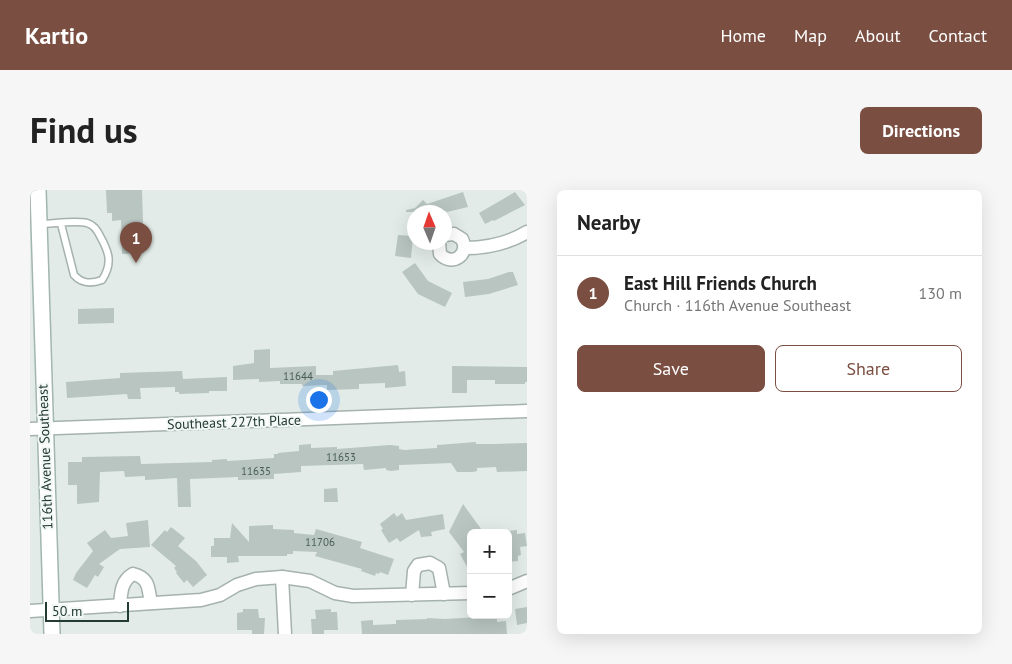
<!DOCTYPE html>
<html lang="en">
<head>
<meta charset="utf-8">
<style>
	body { margin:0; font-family:"PT Sans",sans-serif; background:#f6f6f6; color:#222 }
	.controls { position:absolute; right:15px; bottom:15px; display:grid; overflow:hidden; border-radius:8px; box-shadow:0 5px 20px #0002 }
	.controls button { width:45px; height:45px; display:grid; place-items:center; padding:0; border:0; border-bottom:1px solid #e0e0e0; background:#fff; color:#222; font:25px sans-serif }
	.compass { position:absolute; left:377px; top:15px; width:45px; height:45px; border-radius:50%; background:#fff; box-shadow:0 5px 20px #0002; rotate:358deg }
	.scale { position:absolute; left:15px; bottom:12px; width:84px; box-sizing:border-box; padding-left:5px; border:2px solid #243a34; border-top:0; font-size:14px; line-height:18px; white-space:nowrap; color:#243a34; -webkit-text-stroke:4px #f2f8f5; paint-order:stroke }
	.you { position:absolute; left:288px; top:209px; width:18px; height:18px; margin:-12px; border:4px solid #fff; border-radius:50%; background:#1a73e8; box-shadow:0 0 0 8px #1a73e833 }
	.badge { display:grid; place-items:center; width:32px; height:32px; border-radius:50%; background:#7a4e40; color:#fff; font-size:16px; font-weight:700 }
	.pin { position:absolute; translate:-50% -41px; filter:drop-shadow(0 1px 2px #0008) }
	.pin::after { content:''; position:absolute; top:26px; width:18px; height:15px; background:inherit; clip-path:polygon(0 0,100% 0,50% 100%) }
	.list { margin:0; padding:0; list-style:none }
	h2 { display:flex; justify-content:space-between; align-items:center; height:65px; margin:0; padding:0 20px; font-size:21px }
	h2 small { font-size:16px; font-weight:400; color:#767676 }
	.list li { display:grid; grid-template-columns:32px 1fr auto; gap:15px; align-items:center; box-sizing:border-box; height:75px; padding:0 20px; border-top:1px solid #e0e0e0 }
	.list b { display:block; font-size:19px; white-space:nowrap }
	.list p { margin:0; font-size:16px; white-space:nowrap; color:#767676 }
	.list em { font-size:16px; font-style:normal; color:#767676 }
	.actions { display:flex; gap:10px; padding:15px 20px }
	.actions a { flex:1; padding:11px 0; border:1px solid #7a4e40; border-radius:8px; text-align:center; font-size:18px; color:#7a4e40 }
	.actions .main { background:#7a4e40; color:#fff }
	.map { position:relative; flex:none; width:497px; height:444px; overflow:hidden; border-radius:8px }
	header { display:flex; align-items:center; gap:30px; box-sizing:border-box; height:70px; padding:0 25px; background:#7a4e40; color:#fff }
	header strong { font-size:24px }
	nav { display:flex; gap:28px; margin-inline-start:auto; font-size:18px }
	.intro { display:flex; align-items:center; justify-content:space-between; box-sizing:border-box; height:120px; padding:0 30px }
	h1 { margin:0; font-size:35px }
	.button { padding:12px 22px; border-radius:8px; background:#7a4e40; color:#fff; font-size:18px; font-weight:700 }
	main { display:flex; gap:30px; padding:0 30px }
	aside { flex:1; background:#fff; border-radius:8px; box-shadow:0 5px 20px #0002 }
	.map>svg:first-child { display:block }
</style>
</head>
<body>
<header>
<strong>Kartio</strong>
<nav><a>Home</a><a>Map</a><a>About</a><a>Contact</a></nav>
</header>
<div class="intro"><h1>Find us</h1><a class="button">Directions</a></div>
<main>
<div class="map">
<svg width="497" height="444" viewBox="0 0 497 444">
	<rect width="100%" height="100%" fill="#e2ebe7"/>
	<g fill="#b8c5c0">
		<polygon points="76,0 112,0 114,63 92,64 91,30 82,31 82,23 77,23"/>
		<polygon points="433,2 438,17 417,22 416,21 411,22 376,22 376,20 385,18 393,10 397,14"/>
		<polygon points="485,2 495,15 464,31 463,30 455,34 449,23"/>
		<polygon points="368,45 383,46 381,68 365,66"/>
		<polygon points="385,73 398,91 422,103 415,117 388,104 372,82"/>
		<polygon points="479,82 483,82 488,95 459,104 435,107 433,92 458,89"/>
		<polygon points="84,118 84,133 48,134 48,119"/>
		<polygon points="240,159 240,178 286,176 286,185 303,185 303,181 368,175 369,182 375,181 376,196 355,198 355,193 329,194 329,199 297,200 297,195 272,196 272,194 250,194 250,191 229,192 229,189 203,190 203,176 224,173 224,160"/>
		<polygon points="422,176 497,177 497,192 495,192 495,194 465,194 465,190 437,190 437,203 422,203"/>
		<polygon points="152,181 153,189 197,187 197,201 179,201 179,203 149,204 149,202 145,202 145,197 110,198 111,209 98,209 97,204 37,208 36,192 90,188 90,183"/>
		<polygon points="446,252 446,254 462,254 497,253 497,281 467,282 466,277 447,278 447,281 443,282 427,282 421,273 369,275 369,280 361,281 356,280 356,278 334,280 333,274 271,276 271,282 244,284 244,289 208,290 208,287 160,289 161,317 148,317 147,288 115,290 115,286 95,287 94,281 70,282 69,312 47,314 47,295 38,295 38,272 52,272 52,267 110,266 111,274 182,272 182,270 197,269 197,271 244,268 244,264 248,264 248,263 269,261 269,255 281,254 281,258 307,257 307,259 360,255 369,256 369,259 374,260 407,258 407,255"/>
		<polygon points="307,298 308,312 294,312 294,299"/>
		<polygon points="433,314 454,343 441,343 441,384 430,364 434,362 419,342"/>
		<polygon points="364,323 367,327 372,323 376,330 413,324 415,339 401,342 402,346 391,347 389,340 370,352 367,348 359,353 351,340 353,339 350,334"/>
		<polygon points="118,330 120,357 90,359 69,374 74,377 68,387 65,385 57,398 43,390 46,383 63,361 57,353 75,340 81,348 98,346 96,333"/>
		<polygon points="202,333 219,352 219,336 243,335 243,339 264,340 264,343 284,345 286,339 332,352 330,358 364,369 358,385 350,382 349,384 346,383 345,386 331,381 332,379 285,366 287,362 263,361 263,364 257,364 257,366 208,366 209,372 197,373 197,367 181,367 181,356 184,356 184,348 200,348"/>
		<polygon points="141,337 155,348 148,356 166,371 177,385 163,397 157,390 154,393 146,383 147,382 144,378 146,376 121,355 135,340 137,342"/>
		<polygon points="487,340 487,344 495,343 497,356 490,357 491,365 488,366 488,371 478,372 478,341"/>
		<polygon points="497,417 497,433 487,435 485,419"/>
		<polygon points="213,419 228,419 229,428 235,428 234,444 222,444 222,440 207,440 207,423 213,422"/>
		<polygon points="301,419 301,422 307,422 308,440 294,440 294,444 282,444 281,429 286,429 285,420"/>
		<polygon points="467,426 467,432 476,431 477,444 332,444 331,431 343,430 343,435 366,434 366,430 397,429 397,428 415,429"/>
	</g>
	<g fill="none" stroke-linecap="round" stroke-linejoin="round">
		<defs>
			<path id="lane" d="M10 34C23 34 44 30 57 33 64 35 67 40 70 46 79 62 83 73 72 90 61 94 52 94 44 85L31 34"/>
			<g id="street">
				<path d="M409 52 410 64C422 77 440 65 432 49L424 44 414 45"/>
				<path d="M435 58C458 58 477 54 497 42"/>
				<polyline points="0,239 497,221"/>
				<polyline points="252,387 255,444"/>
				<polyline points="478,399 497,391"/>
				<polyline points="382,405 384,381 388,375 400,373 409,378 414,404"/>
				<path d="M90 416C91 403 91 391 103 384 120 388 118 399 121 413"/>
				<polyline points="0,421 171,410 190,405 207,395 226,389 252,387 280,391 305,403 323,406 441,403"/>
			</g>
			<polyline id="secondary" points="8,0 22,444"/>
		</defs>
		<use href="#lane" stroke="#a5b2ae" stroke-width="9"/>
		<use href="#street" stroke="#a5b2ae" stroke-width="15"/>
		<use href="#secondary" stroke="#a2b6ae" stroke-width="18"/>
		<use href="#lane" stroke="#fff" stroke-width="6"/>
		<use href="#street" stroke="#fff" stroke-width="12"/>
		<use href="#secondary" stroke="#fff" stroke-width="15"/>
	</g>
	<g text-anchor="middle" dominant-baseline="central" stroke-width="4" stroke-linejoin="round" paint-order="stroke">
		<g font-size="11" fill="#495d57">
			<text x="268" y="186">11644</text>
			<text x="311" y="267">11653</text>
			<text x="226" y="281">11635</text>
			<text x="290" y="352">11706</text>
		</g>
		<g font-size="14" fill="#243a34" stroke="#f2f8f5">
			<text transform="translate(204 232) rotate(-2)">Southeast 227th Place</text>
			<text transform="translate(15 267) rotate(-92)">116th Avenue Southeast</text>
		</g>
	</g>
</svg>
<div class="controls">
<button>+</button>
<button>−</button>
</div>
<svg class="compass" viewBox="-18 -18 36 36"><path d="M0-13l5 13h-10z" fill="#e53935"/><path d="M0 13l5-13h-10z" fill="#767676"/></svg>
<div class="scale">50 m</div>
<div class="you"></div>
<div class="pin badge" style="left:106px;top:73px">1</div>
</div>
<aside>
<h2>Nearby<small></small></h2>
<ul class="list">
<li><span class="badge">1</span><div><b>East Hill Friends Church</b><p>Church · 116th Avenue Southeast</p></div><em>130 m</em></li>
</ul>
<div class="actions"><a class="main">Save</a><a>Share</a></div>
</aside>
</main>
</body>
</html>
